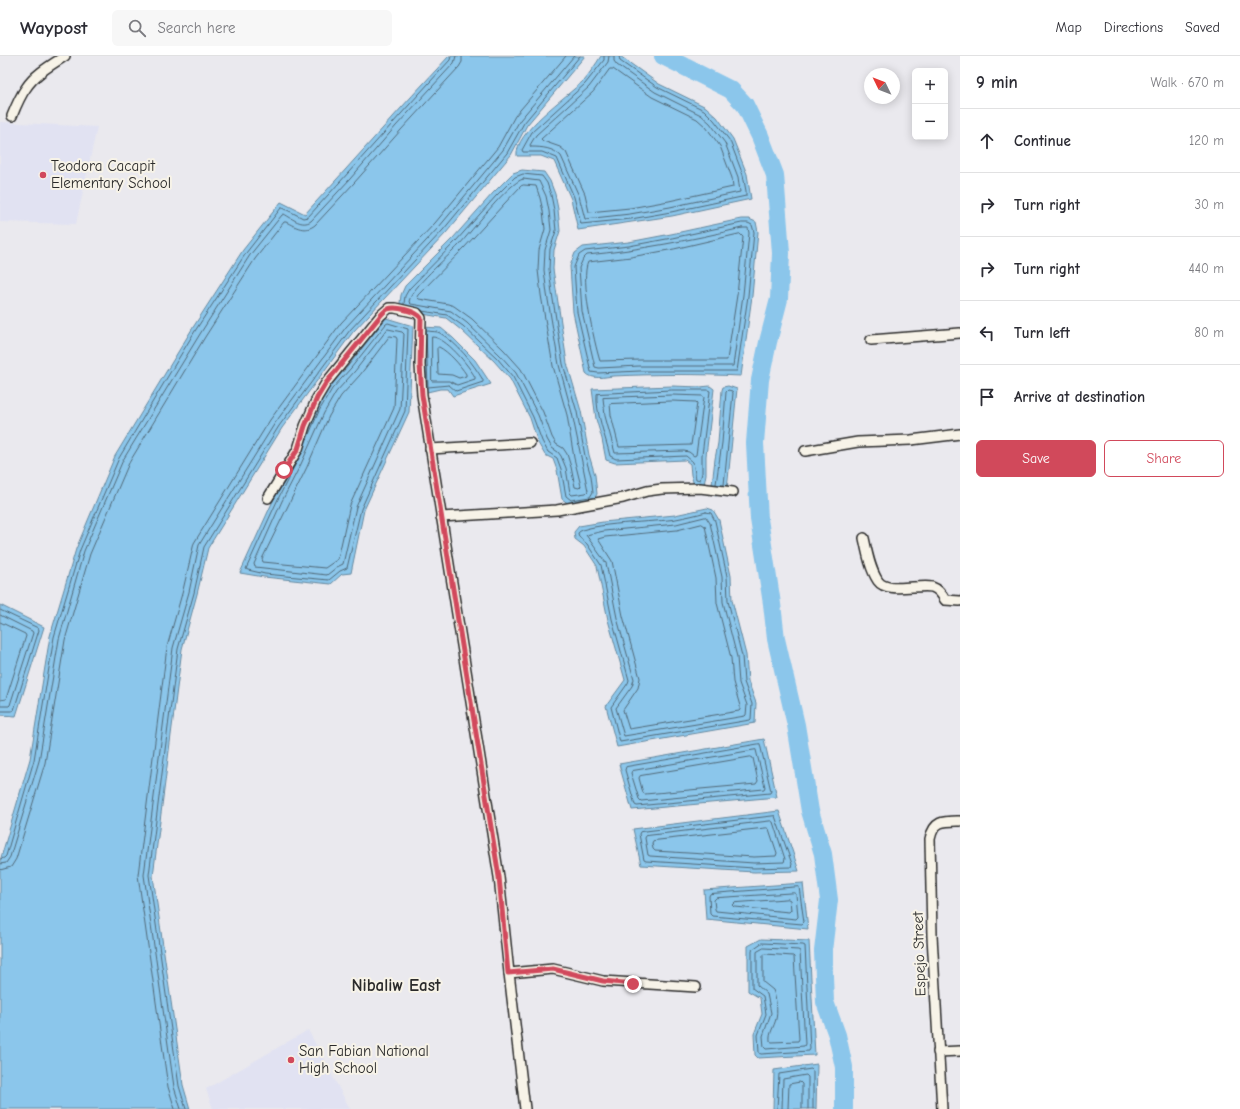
<!DOCTYPE html>
<html lang="en">
<head>
<meta charset="utf-8">
<style>
	body { margin:0; font-family:"Comic Neue",sans-serif; background:#f7f7f7; color:#2b2b33 }
	.controls { position:absolute; right:12px; top:12px; display:grid; overflow:hidden; border-radius:6px; box-shadow:0 2px 10px #0003 }
	.controls button { width:36px; height:36px; display:grid; place-items:center; padding:0; border:0; border-bottom:1px solid #e1e1e2; background:#fff; color:#2b2b33; font:20px sans-serif }
	.compass { position:absolute; left:864px; top:12px; width:36px; height:36px; border-radius:50%; background:#fff; box-shadow:0 2px 10px #0003; rotate:313deg }
	.stop { position:absolute; width:12px; height:12px; margin:-9px; border:3px solid #d1495b; border-radius:50%; background:#fff }
	.stop.end { background:#d1495b; border-color:#fff; box-shadow:0 1px 4px #0008 }
	.list { margin:0; padding:0; list-style:none }
	h2 { display:flex; justify-content:space-between; align-items:center; height:52px; margin:0; padding:0 16px; font-size:17px }
	h2 small { font-size:13px; font-weight:400; color:#7c7c81 }
	.list li { display:grid; grid-template-columns:26px 1fr auto; gap:12px; align-items:center; box-sizing:border-box; height:64px; padding:0 16px; border-top:1px solid #e1e1e2 }
	.list b { display:block; font-size:15px; white-space:nowrap }
	.list em { font-size:13px; font-style:normal; color:#7c7c81 }
	.actions { display:flex; gap:8px; padding:12px 16px }
	.actions a { flex:1; padding:9px 0; border:1px solid #d1495b; border-radius:6px; text-align:center; font-size:14px; color:#d1495b }
	.actions .main { background:#d1495b; color:#fff }
	.icon { flex:none; width:22px; height:22px; fill:none; stroke:currentColor; stroke-width:2; stroke-linecap:round; stroke-linejoin:round }
	.map { position:relative; flex:none; width:960px; height:1053px; overflow:hidden }
	header { display:flex; align-items:center; gap:24px; box-sizing:border-box; height:56px; padding:0 20px; background:#fff; border-bottom:1px solid #e1e1e2 }
	header strong { font-size:19px }
	nav { display:flex; gap:22px; margin-inline-start:auto; font-size:14px }
	.search { width:280px; height:36px; background:#f7f7f7; display:flex; align-items:center; gap:10px; box-sizing:border-box; padding:0 14px; border-radius:6px; color:#7c7c81; font-size:15px }
	main { display:flex }
	aside { flex:1; background:#fff }
	.map>svg:first-child { display:block }
</style>
</head>
<body>
<header>
<strong>Waypost</strong>
<div class="search"><svg class="icon" aria-label="search" viewBox="0 0 24 24"><circle cx="10" cy="10" r="6"/><path d="M15 15l6 6"/></svg>Search here</div>
<nav><a>Map</a><a>Directions</a><a>Saved</a></nav>
</header>
<main>
<div class="map">
<svg width="960" height="1053" viewBox="0 0 960 1053">
	<rect width="100%" height="100%" fill="#eae9ee"/>
	<filter id="ink" filterUnits="userSpaceOnUse"><feTurbulence type="fractalNoise" baseFrequency=".025" numOctaves="2"/><feDisplacementMap in="SourceGraphic" scale="8" xChannelSelector="R" yChannelSelector="G"/><feConvolveMatrix kernelMatrix="1 2 1 2 8 2 1 2 1" color-interpolation-filters="sRGB"/></filter>
	<g filter="url(#ink)">
		<g fill="#e1e2f2">
			<polygon points="0,66 97,71 76,168 0,166"/>
			<polygon points="308,974 350,1053 213,1053 206,1033"/>
		</g>
		<g fill="#8bc6eb" stroke="#65889e">
			<path d="M449 0H585L527 69 511 99 446 177 353 276 282 372 208 492 197 538 182 593 153 820 183 1029 190 1053H0V805L30 703 50 580 76 493 115 400 192 273 243 194 281 146 305 158C353 106 400 52 449 0Z"/>
			<path d="M601 0H620L659 28 706 51 717 61 733 83 747 118 751 143 672 160 578 174 571 143 554 105 541 100H517C514 76 567 41 583 25 590 17 596 8 601 0Z"/>
			<polygon points="522,114 544,116 550,125 555,138 558,153 560,175 554,194 553,213 567,307 581,355 589,399 595,419 597,438 593,445 569,448 562,443 557,414 553,403 545,399 538,387 530,362 510,323 494,305 461,274 446,262 399,254 401,239 405,230 453,182 493,137 513,117"/>
			<path d="M741 163H749L756 166 758 176 752 240 741 320C698 318 656 318 613 320 605 321 592 324 586 317L573 256 570 210 575 197 583 191 629 186 671 178Z"/>
			<polygon points="386,262 413,270 409,356 364,454 351,517 342,518 331,528 264,521 240,517 315,353 329,331 348,310"/>
			<polygon points="422,271 441,272 453,282 475,304 491,328 453,340 448,333 440,333 423,337"/>
			<polygon points="672,330 700,331 710,330 714,333 706,400 706,418 704,429 694,429 691,419 690,408 685,404 615,407 606,404 602,383 596,363 592,333"/>
			<polygon points="728,330 737,333 727,434 721,439 715,440 711,437 715,403 718,387 722,334 723,331"/>
			<polygon points="707,452 713,454 719,464 731,520 732,544 746,599 748,625 756,647 755,667 617,691 606,650 625,624 608,564 597,510 584,490 575,483 574,476 579,470 603,466 675,459"/>
			<polygon points="0,549 44,571 16,660 0,659"/>
			<polygon points="764,683 777,741 632,754 619,708"/>
			<polygon points="779,755 799,815 754,816 641,809 633,773"/>
			<polygon points="803,827 808,873 706,863 704,834"/>
			<polygon points="761,883 809,885 815,999 758,1002 755,999 754,978 762,958 760,942 748,935 748,890"/>
			<polygon points="817,1008 816,1053 773,1053 774,1014"/>
		</g>
		<g fill="none" stroke-linecap="round" stroke-linejoin="round">
			<g stroke="#516978" stroke-width="1">
				<polyline points="604,0 604,4 585,28 532,76 522,94 523,96 542,96 557,102 574,141 581,168 631,163 671,156 746,140 746,135 743,119 730,85 714,64 704,54 657,31 620,5 619,0"/>
				<path d="M609 0 608 6 589 31 536 79 530 89 531 91C542 91 553 92 561 100L579 140 585 163 630 158 670 151 740 136 738 121 725 87 710 67 701 59 655 36 617 9 614 5V0"/>
				<polygon points="610,13 613,13 652,41 697,63 706,71 720,90 732,122 733,131 669,145 630,152 589,156 585,138 566,96 560,91 543,85 541,83 593,36"/>
				<path d="M523 123 539 125 546 140 549 155 551 174 545 194 544 214 547 238 559 309 572 357 588 435 586 437 572 439 570 437 566 412 561 400 558 396 552 392 547 383 538 359 516 317 500 299 467 267 451 255 411 248 409 246C411 231 448 201 459 189 472 175 508 127 523 123Z"/>
				<polygon points="524,129 536,130 540,142 543,155 545,173 539,194 538,214 541,239 553,310 567,359 574,402 581,430 579,432 575,431 571,411 567,398 563,392 556,388 552,381 543,356 521,313 504,294 472,263 454,250 448,248 419,243 417,241 418,239 464,192 504,148 521,130"/>
				<polygon points="742,167 748,167 752,169 754,176 748,240 737,315 640,315 598,317 591,316 577,256 574,211 579,199 585,195 629,190 672,182"/>
				<path d="M742 172H748L749 177 743 239 733 310H639L599 312 595 311 582 255 579 212 583 203 587 199C639 194 691 184 742 172Z"/>
				<path d="M740 178 743 181 737 239 727 304H640L600 305C594 286 580 222 588 206L631 201 674 193Z"/>
				<polyline points="404,248 405,240 409,233 456,185 496,140 515,121 523,118 542,120 547,127 551,139 554,154 556,175 550,193 549,213 552,237 563,308 577,356 585,400 591,420 593,436 590,441 571,444 566,440 561,413 557,402 548,396 542,385 533,361 513,321 497,302 463,270 447,259 422,255"/>
				<polygon points="388,273 402,276 404,278 400,353 356,451 343,508 337,511 327,519 255,511 254,508 282,445 301,408 324,357 336,336 355,315"/>
				<path d="M428 275C432 276 437 275 440 277 457 287 473 307 483 324V326L456 335 449 329 428 331 426 277Z"/>
				<polygon points="390,280 396,281 397,283 394,352 350,449 338,503 325,512 263,506 262,503 307,411 329,360 341,340 360,319"/>
				<path d="M432 281C445 280 469 310 475 321V323L457 329 449 325H432Z"/>
				<path d="M439 291C449 296 460 309 466 318V320L459 322 452 319 438 318 437 293Z"/>
				<path d="M672 334H708L710 335 702 399V417L700 424 696 423 693 406 686 400 616 403 610 400C606 382 595 355 597 338Z"/>
				<polygon points="672,339 703,340 704,341 696,399 694,400 689,396 684,395 615,397 605,360 603,342"/>
				<polygon points="672,345 696,346 697,347 691,389 619,391 611,359 610,348"/>
				<polyline points="297,405 278,443 246,513 248,514 265,518 329,524 340,515 347,512 361,453 405,355 408,273 388,267 386,268 351,312 332,333 319,355 307,383"/>
				<polyline points="716,428 722,387 726,336 728,334 732,335 733,337 724,429"/>
				<path d="M706 456 711 457 715 465 727 520 728 545 742 600 744 626 752 648 751 663 750 664 620 686 611 651 628 627 629 624 612 563 601 509 587 488 579 481 578 477C585 467 660 466 676 463 686 461 696 459 706 456Z"/>
				<polygon points="706,461 710,467 722,521 723,546 737,601 739,627 747,649 746,659 745,660 624,680 616,652 632,630 634,623 617,562 606,507 586,479 604,475 676,468"/>
				<polygon points="702,468 705,470 716,522 717,547 731,602 733,626 740,650 740,654 739,655 629,673 623,654 638,632 640,622 623,560 612,505 598,483 605,481 677,474"/>
				<polyline points="0,554 38,572 39,574 14,654 12,655 0,655"/>
				<polyline points="0,559 32,575 33,577 10,649 9,650 0,650"/>
				<polyline points="0,566 25,578 26,580 6,643 0,644"/>
				<polygon points="760,688 771,735 770,737 637,750 635,749 625,714 626,711"/>
				<polygon points="756,694 765,731 764,733 641,745 639,743 631,717 632,715"/>
				<polygon points="751,701 753,702 758,725 756,728 645,738 643,737 639,722 640,720"/>
				<polygon points="775,760 792,808 791,811 754,812 646,805 644,804 639,778 640,776"/>
				<polygon points="771,765 773,766 785,803 784,806 754,807 650,800 648,799 645,782 646,780"/>
				<polygon points="767,772 769,773 777,797 776,800 754,801 655,795 653,793 652,787 653,785"/>
				<path d="M0 803 4 802 6 800 34 704 54 581 80 494 119 402 195 275 246 197 281 152H283L303 162 308 161C356 109 402 56 450 4L451 0"/>
				<path d="M0 808 6 807 10 801 39 705 59 583 84 495 123 404 200 278 250 199 282 159 284 158C293 163 302 171 311 165L350 123 396 70 454 7 456 0"/>
				<path d="M0 814 11 811 16 803 45 707 65 584 90 498 129 407 205 281 255 203 284 166H286C296 171 305 177 315 169L354 127 401 74 459 11 462 6V0"/>
				<polygon points="799,831 804,866 802,868 712,860 710,858 709,840 710,838"/>
				<polygon points="794,837 796,838 798,861 796,863 716,855 715,853 714,844 716,842"/>
				<polygon points="788,843 790,844 791,854 789,856 735,851 733,849 735,847"/>
				<polygon points="762,887 803,889 805,890 810,993 809,995 761,998 759,997 758,979 766,958 763,940 752,932 752,894"/>
				<polygon points="764,892 798,894 800,895 805,988 804,990 766,993 764,991 763,980 771,957 767,938 757,929 757,896"/>
				<path d="M765 898 793 900 794 901 799 983 798 985 772 986 770 985C769 977 774 971 776 963 778 956 776 941 773 934 770 931 766 929 763 926V900Z"/>
				<polyline points="175,1053 168,1031 138,819 167,591 183,534 194,487 270,364 341,267 435,167 498,91 515,60 566,0"/>
				<polyline points="181,1053 174,1031 144,819 173,592 189,536 199,489 275,367 346,271 439,171 503,94 520,64 574,0"/>
				<polyline points="186,1053 179,1030 149,819 178,593 194,537 204,491 279,370 350,274 443,174 507,97 524,67 580,0"/>
				<polyline points="777,1053 779,1018 811,1013 813,1015 813,1053"/>
				<polyline points="782,1053 783,1023 806,1019 808,1021 808,1053"/>
				<polyline points="788,1053 789,1028 800,1026 802,1028 802,1053"/>
			</g>
			<polyline stroke="#8bc6eb" stroke-width="18" points="663,0 731,34 745,49 760,80 775,119 781,197 779,243 768,286 760,324 755,387 759,463 772,548 776,583 796,669 810,755 823,798 829,844 823,895 825,946 837,979 844,1011 844,1053"/>
			<defs>
				<g id="street">
					<path d="M12 60C16 50 20 40 26 32 35 18 51 9 65 0"/>
					<polyline points="871,284 960,277"/>
					<polyline points="430,393 530,387"/>
					<polyline points="805,395 858,386 911,384 960,378"/>
					<polyline points="268,442 298,393 305,370 317,342 326,327 381,259 389,252 395,252 417,257 421,262 420,309 422,339 499,821 509,917 525,1053"/>
					<polyline points="441,461 557,454 623,442 647,435 662,433 700,432 733,436"/>
					<path d="M864 482C867 496 870 513 878 525 887 538 919 528 932 531 938 533 942 538 945 544L960 545"/>
					<polyline points="509,917 553,913 603,925 696,931"/>
					<polyline points="938,996 960,995"/>
					<path d="M942 1053 932 880 930 783C934 764 944 765 960 765"/>
				</g>
			</defs>
			<use href="#street" stroke="#2b2b2b" stroke-width="12"/>
			<use href="#street" stroke="#f7f3e8" stroke-width="9"/>
		</g>
	</g>
	<g fill="none" stroke-linecap="round" stroke-linejoin="round" filter="url(#ink)">
		<path stroke="#d1495b" stroke-width="5" d="M284 414 298 393 305 370 317 342 326 327 381 259C383 257 385 254 388 253 396 250 416 255 421 262L420 309 422 339 499 821 508 917 553 913 603 925 633 928"/>
	</g>
	<g fill="#d1495b" stroke="#f7f3e8" stroke-width="1.5">
		<circle cx="43" cy="119" r="4"/>
		<circle cx="291" cy="1004" r="4"/>
	</g>
	<g text-anchor="middle" dominant-baseline="central" stroke-width="4" stroke-linejoin="round" paint-order="stroke">
		<g font-size="15" fill="#2b2b2b" stroke="#f7f3e8" text-anchor="start">
			<text x="51" y="110">Teodora Cacapit<tspan x="51" dy="17">Elementary School</tspan></text>
			<text x="299" y="995">San Fabian National<tspan x="299" dy="17">High School</tspan></text>
		</g>
		<g font-size="15" fill="#2b2b2b" stroke="#f7f3e8">
			<text transform="translate(919 898) rotate(-92)">Espejo Street</text>
		</g>
		<g font-size="17" font-weight="bold" fill="#2b2b2b" stroke="#f7f3e8">
			<text x="396" y="929">Nibaliw East</text>
		</g>
	</g>
</svg>
<div class="controls">
<button>+</button>
<button>−</button>
</div>
<svg class="compass" viewBox="-18 -18 36 36"><path d="M0-13l5 13h-10z" fill="#e53935"/><path d="M0 13l5-13h-10z" fill="#7c7c81"/></svg>
<div class="stop" style="left:284px;top:414px"></div>
<div class="stop end" style="left:633px;top:928px"></div>
</div>
<aside>
<h2>9 min<small>Walk · 670 m</small></h2>
<ul class="list">
<li><svg class="icon" aria-label="ahead" viewBox="0 0 24 24"><path d="M12 20V5M6 11l6-6 6 6"/></svg><div><b>Continue</b></div><em>120 m</em></li>
<li><svg class="icon" aria-label="right" viewBox="0 0 24 24"><path d="M7 20v-9h11M14 6l5 5-5 5"/></svg><div><b>Turn right</b></div><em>30 m</em></li>
<li><svg class="icon" aria-label="right" viewBox="0 0 24 24"><path d="M7 20v-9h11M14 6l5 5-5 5"/></svg><div><b>Turn right</b></div><em>440 m</em></li>
<li><svg class="icon" aria-label="left" viewBox="0 0 24 24"><path d="M17 20v-9H6M10 6l-5 5 5 5"/></svg><div><b>Turn left</b></div><em>80 m</em></li>
<li><svg class="icon" aria-label="arrive" viewBox="0 0 24 24"><path d="M6 21V4h12l-3 4 3 4H6"/></svg><div><b>Arrive at destination</b></div></li>
</ul>
<div class="actions"><a class="main">Save</a><a>Share</a></div>
</aside>
</main>
</body>
</html>
